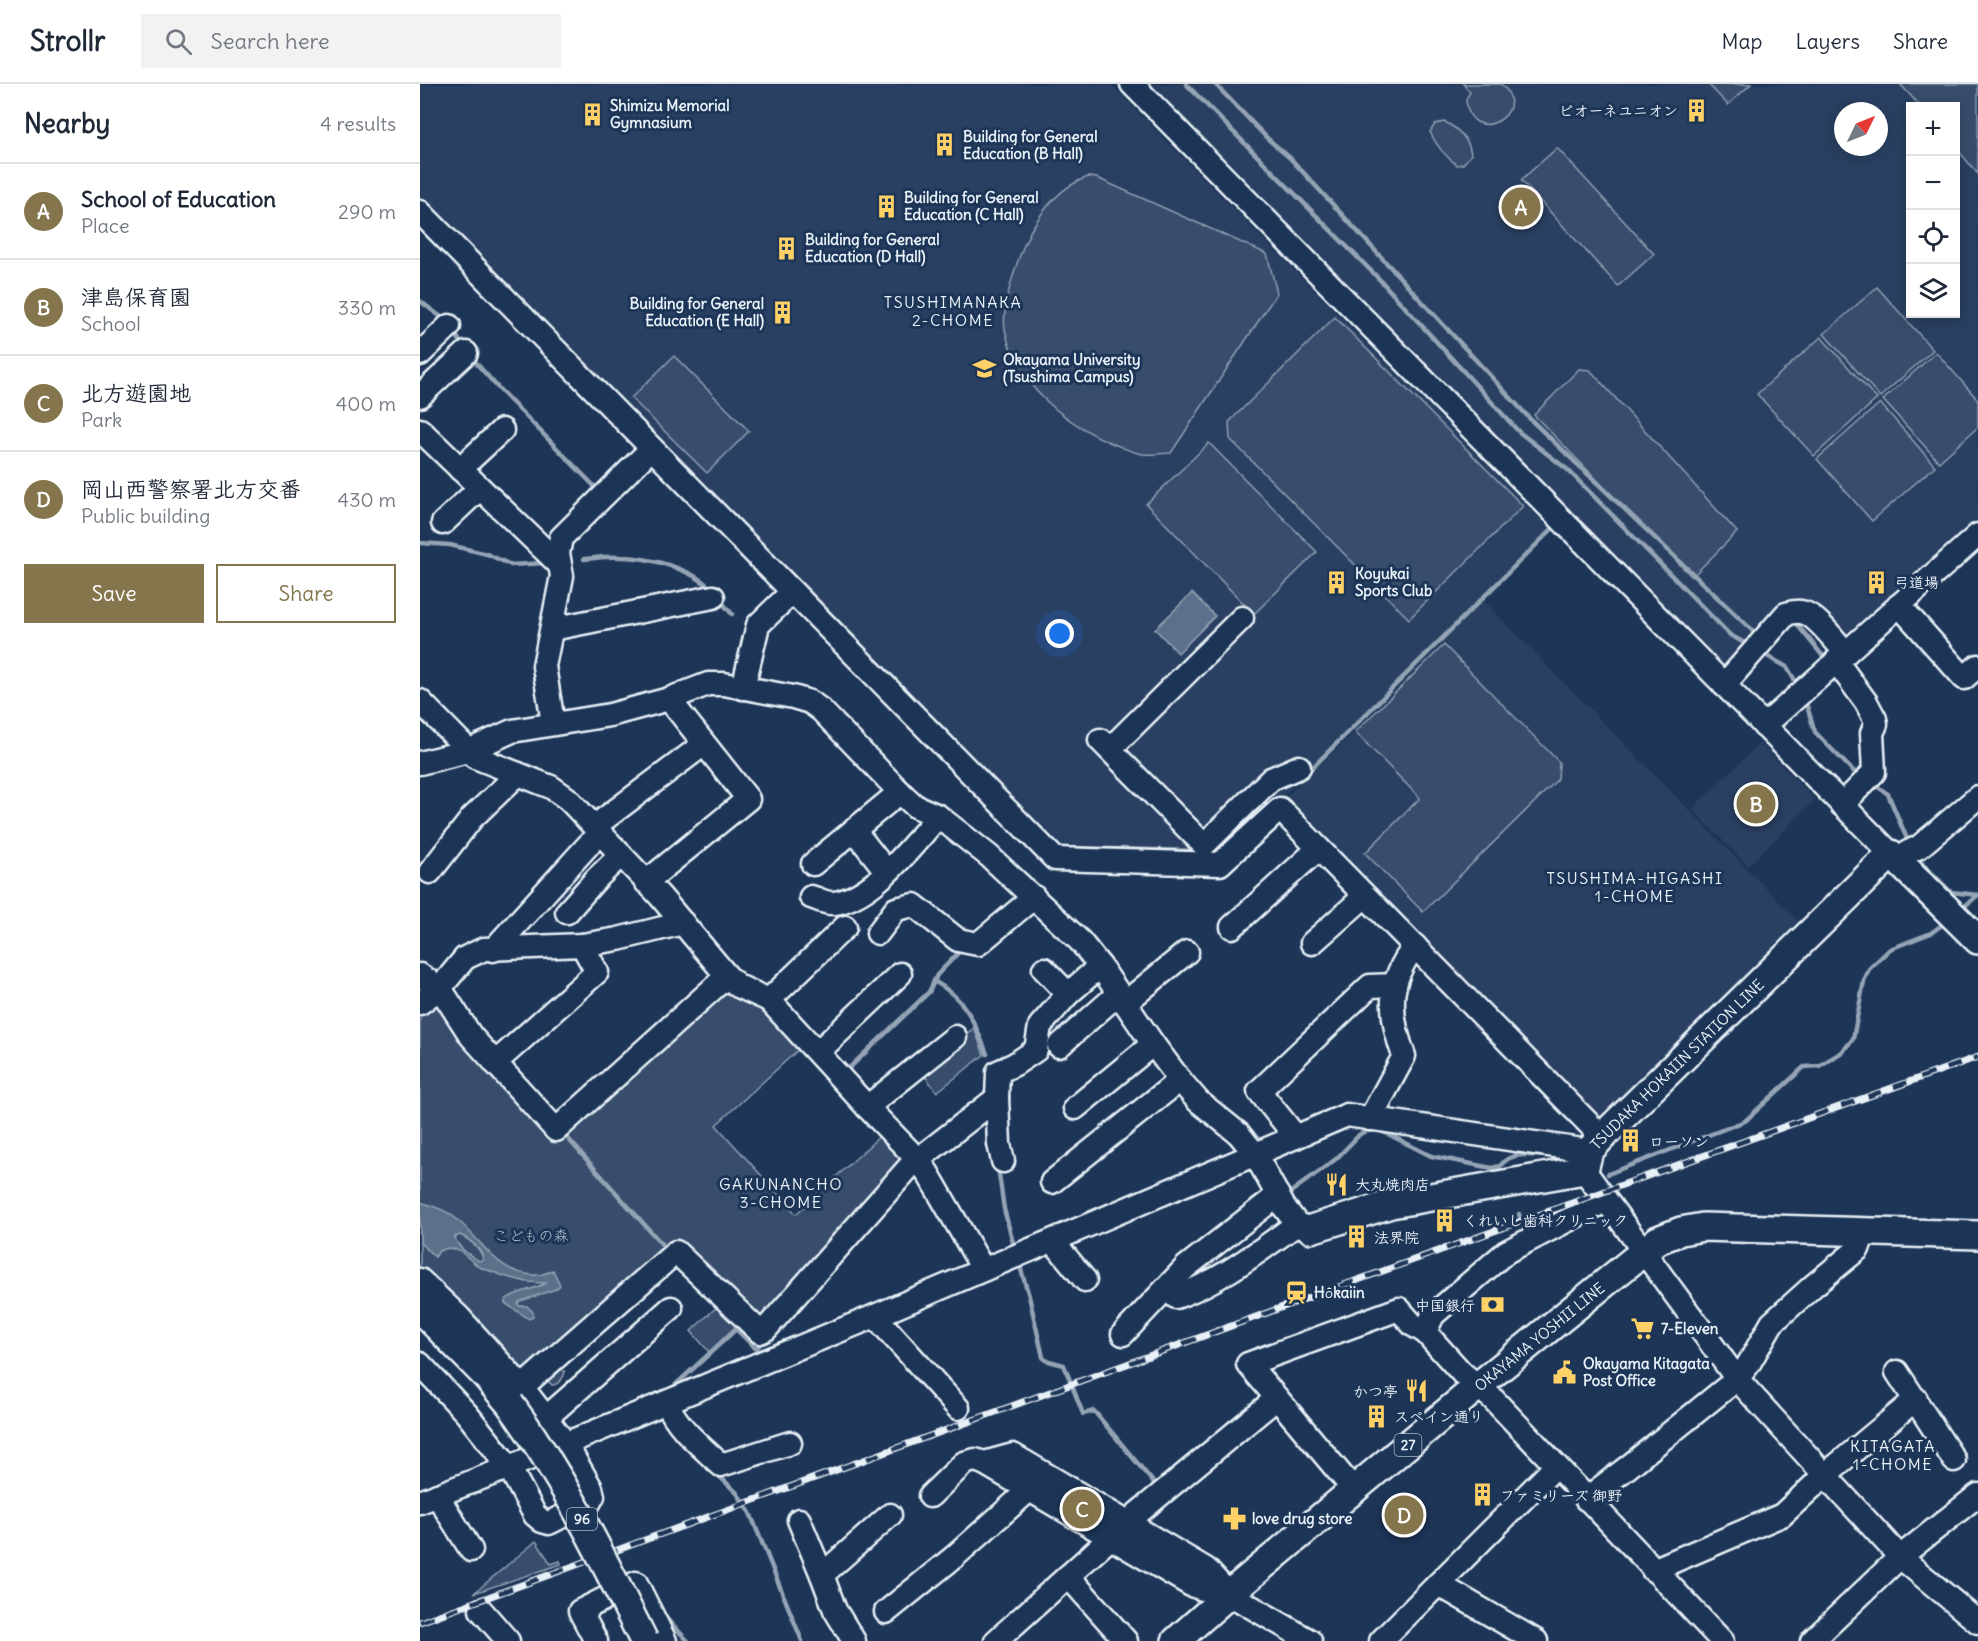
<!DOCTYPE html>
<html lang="en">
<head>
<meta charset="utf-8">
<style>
	body { margin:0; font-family:Delius,"Klee One",sans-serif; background:#f2f2f3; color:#1f2937 }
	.controls { position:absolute; right:18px; top:18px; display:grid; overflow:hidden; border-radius:0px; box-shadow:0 3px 15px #0003 }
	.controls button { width:54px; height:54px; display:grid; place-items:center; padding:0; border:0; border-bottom:2px solid #e0e1e3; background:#fff; color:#1f2937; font:30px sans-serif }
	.compass { position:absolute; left:1414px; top:18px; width:54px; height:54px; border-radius:50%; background:#fff; box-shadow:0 3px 15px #0003; rotate:47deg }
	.you { position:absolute; left:640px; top:550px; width:21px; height:21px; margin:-15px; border:4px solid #fff; border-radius:50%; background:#1a73e8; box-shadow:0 0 0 9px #1a73e833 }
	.badge { display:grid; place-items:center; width:39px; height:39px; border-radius:50%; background:#84754c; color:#fff; font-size:20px; font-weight:700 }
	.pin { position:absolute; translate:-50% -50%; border:3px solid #fff; box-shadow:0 2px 6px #0006 }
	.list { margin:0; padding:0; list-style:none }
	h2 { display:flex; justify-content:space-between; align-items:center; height:78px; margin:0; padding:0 24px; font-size:26px }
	h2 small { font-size:20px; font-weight:400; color:#747a83 }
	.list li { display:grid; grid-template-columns:39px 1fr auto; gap:18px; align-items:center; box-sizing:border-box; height:96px; padding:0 24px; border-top:2px solid #e0e1e3 }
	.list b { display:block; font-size:22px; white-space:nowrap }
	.list p { margin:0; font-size:20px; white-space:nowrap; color:#747a83 }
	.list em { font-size:20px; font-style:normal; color:#747a83 }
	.actions { display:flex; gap:12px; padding:18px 24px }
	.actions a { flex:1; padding:14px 0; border:2px solid #84754c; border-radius:0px; text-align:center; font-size:21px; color:#84754c }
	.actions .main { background:#84754c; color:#fff }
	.icon { flex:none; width:33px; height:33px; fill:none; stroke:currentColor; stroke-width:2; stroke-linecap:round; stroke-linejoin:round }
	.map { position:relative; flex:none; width:1558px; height:1557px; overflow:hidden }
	header { display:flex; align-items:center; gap:36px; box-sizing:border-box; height:84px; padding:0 30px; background:#fff; border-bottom:2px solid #e0e1e3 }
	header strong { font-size:28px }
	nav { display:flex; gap:33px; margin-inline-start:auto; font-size:21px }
	.search { width:420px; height:54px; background:#f2f2f3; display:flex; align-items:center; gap:15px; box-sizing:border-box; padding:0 21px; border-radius:0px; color:#747a83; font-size:22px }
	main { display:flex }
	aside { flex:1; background:#fff }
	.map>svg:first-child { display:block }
</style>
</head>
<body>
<header>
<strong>Strollr</strong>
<div class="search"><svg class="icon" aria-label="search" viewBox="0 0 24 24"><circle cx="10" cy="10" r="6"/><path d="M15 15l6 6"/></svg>Search here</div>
<nav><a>Map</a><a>Layers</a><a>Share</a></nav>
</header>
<main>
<aside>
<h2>Nearby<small>4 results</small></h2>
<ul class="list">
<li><span class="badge">A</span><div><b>School of Education</b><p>Place</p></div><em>290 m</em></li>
<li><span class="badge">B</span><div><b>津島保育園</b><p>School</p></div><em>330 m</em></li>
<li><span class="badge">C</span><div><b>北方遊園地</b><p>Park</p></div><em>400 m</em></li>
<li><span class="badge">D</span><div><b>岡山西警察署北方交番</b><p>Public building</p></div><em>430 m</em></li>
</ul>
<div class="actions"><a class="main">Save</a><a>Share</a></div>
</aside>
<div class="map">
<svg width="1558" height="1557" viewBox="0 0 1558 1557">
	<rect width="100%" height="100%" fill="#1d3557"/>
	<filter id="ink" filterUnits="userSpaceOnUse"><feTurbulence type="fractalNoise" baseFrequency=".0167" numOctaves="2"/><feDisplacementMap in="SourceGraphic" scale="12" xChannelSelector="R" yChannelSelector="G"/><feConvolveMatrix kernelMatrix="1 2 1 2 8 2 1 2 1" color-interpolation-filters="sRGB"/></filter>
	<g filter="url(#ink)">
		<g fill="#2a4162" fill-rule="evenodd">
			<polygon points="0,0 690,0 1130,445 858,717 797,772 637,769 0,123"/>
			<path d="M731 0H1558V436L1427 557 1383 520 1309 586ZM1490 22H1536V230H1490ZM1423 27H1459V63H1423Z"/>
			<polygon points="1063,516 1380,839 1175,1037 859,719 935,648"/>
			<polygon points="1340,659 1395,716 1328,782 1272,725"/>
		</g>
		<g fill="#374d6c" stroke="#909fb2" stroke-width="1.5">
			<path d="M1043 0H1081C1115 29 1049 66 1046 15L1050 8Z"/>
			<polygon points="1288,0 1331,0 1308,21"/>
			<polygon points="1480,0 1558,0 1558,90 1536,64 1536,22 1500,22"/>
			<path d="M1025 38C1038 45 1050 56 1051 71L1043 80 1037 81C1025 72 1016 61 1010 48L1015 40Z"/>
			<polygon points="1137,64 1234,170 1198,202 1101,96"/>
			<path d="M668 93 677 94 847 170 857 209 751 369C742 369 732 371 723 370 712 369 700 362 689 358 641 336 595 299 585 245 581 220 599 170 610 148 624 124 641 102 668 93Z"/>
			<polygon points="1457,203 1513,266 1460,313 1404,250"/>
			<polygon points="915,233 1103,422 989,535 810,355 809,338"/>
			<polygon points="1401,253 1457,315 1394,372 1337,310"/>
			<polygon points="1516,268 1558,316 1558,343 1519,378 1463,316"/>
			<polygon points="254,272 329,347 287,389 211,314"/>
			<polygon points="1159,285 1170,286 1317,448 1272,493 1114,331"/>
			<polygon points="1460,319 1515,382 1452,437 1397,375"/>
			<polygon points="789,359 897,468 834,530 726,420"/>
			<polygon points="1024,561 1139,678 1138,695 1003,828 945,769 1000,714 935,648"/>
			<polygon points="303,904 345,926 380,964 296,1041 376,1130 462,1050 483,1072 485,1081 344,1240 257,1160 105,1290 0,1185 0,925 16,913 137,1053"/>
			<polygon points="554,944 564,971 517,1008 500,986"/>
			<polygon points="300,1220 317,1239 316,1242 289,1268 271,1247"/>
			<path d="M138 1282 145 1288C144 1294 138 1301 132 1301L124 1293Z"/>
			<polygon points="116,1457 131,1480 140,1477 141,1480 54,1509"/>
		</g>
		<g fill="#5d7089" stroke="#95a4b5" stroke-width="1.5" fill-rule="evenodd">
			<polygon points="772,509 795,532 758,569 735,545"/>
			<path d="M0 1118C10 1121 22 1125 30 1130 58 1149 71 1184 106 1190 117 1192 124 1191 133 1186L140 1201 136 1205 101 1217 98 1219 99 1222H107L113 1228V1233L109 1235 85 1219V1216C94 1208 114 1206 126 1199L107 1198 87 1193 59 1183 39 1166 28 1164 19 1167 15 1173 0 1159ZM40 1151C49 1155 62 1165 63 1176L59 1177C50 1171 37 1164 35 1153Z"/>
		</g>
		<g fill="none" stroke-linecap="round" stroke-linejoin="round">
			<g stroke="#95a4b5" stroke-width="4.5">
				<polyline points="766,0 961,197 1099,348 1148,386 1310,551 1330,562"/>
				<polyline points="795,0 848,55 870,74 1111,336 1337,551"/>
				<polyline points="0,217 25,236"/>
				<polyline points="34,247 43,263"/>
				<polyline points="50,272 80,306 179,407"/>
				<polyline points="0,459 30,461 67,470 91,481 125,479"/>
				<path d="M164 475C176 474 189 472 201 473 228 473 273 485 291 505"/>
				<polyline points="298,514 312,530"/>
				<polyline points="1373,539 1375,538 1406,576"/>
				<polyline points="1340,568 1367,583 1377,600"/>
				<polyline points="1385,616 1395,648 1432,686 1440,691"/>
				<polyline points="872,695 880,696 1132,445"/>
				<polyline points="1452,699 1468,710 1490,762"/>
				<polyline points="641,764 779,767"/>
				<polyline points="1495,772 1531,808 1558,811"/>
				<polyline points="1539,827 1558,811"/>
				<path d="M514 897C546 915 554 937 567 970"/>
				<polyline points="425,988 509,908 517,891 542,865"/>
				<polyline points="143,1049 247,1166"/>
				<polyline points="578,1083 584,1125 595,1166"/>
				<path d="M1081 1090 1078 1086C1088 1065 1111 1072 1130 1072"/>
				<polyline points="1188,1090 1325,1037 1384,983 1399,982 1422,968 1433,955 1444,897 1449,885 1470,865 1511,849 1526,838"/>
				<polyline points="864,1113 916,1075 940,1050 947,1047 957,1046 968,1050 1011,1072 1072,1084 1080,1082"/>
				<polyline points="1099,1130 1100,1133"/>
				<polyline points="599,1179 609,1212 623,1273 625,1276 644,1281 663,1330 674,1327 738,1404"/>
				<polyline points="250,1306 316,1245 336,1265 345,1254"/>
				<polyline points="295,1388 317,1409 330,1429 382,1557"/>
				<polyline points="245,1533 268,1557"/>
			</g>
			<defs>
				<g id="minor">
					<polyline points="712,0 1471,770"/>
					<polyline points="0,128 635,775 800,780 860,725 1182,1053"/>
					<polyline points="0,270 29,242"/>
					<polyline points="0,312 46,269"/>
					<polyline points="0,346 139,480"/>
					<polyline points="40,385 82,346"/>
					<polyline points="23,439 60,404"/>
					<polyline points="1479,521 1544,594 1558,582"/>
					<polyline points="132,545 293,513"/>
					<polyline points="1416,577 1446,618 1455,635 1456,640 1452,649 1454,688 1422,721"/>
					<path d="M1304 601 1366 530C1372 528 1379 527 1385 529 1397 533 1416 558 1426 569"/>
					<polyline points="323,604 338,541 372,508"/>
					<polyline points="0,617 55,673 131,703 148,715 240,812 307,892 318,902 349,916 450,1026 498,1076 507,1088 563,1185"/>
					<polyline points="133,639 124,582 142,492 138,469 141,454 231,365"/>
					<polyline points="1344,642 1558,451"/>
					<polyline points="680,656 784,761 851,695 879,683"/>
					<polyline points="690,665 822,534"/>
					<polyline points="0,679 48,667 92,647 190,631 249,615 288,600 304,600 373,613 390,618 401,626 480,708 495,722 518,732 569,772 660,857 680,882 733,960 760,996 778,1017 819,1050 835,1070 864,1123 877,1140 891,1145"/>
					<polyline points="175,742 284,660"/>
					<polyline points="434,746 467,788"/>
					<polyline points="1476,774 1499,763 1558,713"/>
					<polyline points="393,780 480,708"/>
					<polyline points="10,788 52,734 98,690"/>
					<polyline points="226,798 328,715 249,615"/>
					<path d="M391 813C398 815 407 820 414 819 453 814 494 760 518 732"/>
					<polyline points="147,828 176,795 201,771"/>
					<polyline points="812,843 898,765"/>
					<polyline points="458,849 476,825 494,821 538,856 558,860 614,813"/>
					<polyline points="892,859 945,812"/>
					<polyline points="73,866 180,748"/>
					<polyline points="624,885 648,910"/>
					<polyline points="0,891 20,904 51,952 136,1046 307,892"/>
					<polyline points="349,916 425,843"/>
					<polyline points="0,919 20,904 45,874 64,865 162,861 198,855 263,839"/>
					<polyline points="705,919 767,868"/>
					<polyline points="639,962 699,909"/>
					<polyline points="398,968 480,890"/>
					<polyline points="75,979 177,888 162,861"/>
					<polyline points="577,1014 579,1060 583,1077"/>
					<polyline points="447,1023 535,953"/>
					<polyline points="655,1024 733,960"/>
					<path d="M950 1035 984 972C969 931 966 898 995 862"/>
					<polyline points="876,1053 839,1007 950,902 975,901"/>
					<polyline points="1164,1086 1317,1295 1480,1473 1558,1538"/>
					<polyline points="632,1098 760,996"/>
					<polyline points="633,1157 665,1196"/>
					<polyline points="0,1196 39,1233 102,1303 145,1359 171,1404 173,1412 169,1419 129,1439 122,1437 115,1431 89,1383 47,1330 0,1280"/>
					<path d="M756 1213C801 1197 839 1167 877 1140"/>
					<polyline points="455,1232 538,1324"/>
					<polyline points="1005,1248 1013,1231 1086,1168 1185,1117"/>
					<polyline points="703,1250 766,1183 858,1111"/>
					<polyline points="1477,1288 1534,1376"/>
					<polyline points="102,1303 256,1168 340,1248 346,1245 491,1081 577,1014 578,988 595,980 616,966 620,942 648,910 680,882"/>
					<polyline points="857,1314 828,1280 979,1225 993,1241 1005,1248 1042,1289 1073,1315 1302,1557"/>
					<path d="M247 1318C256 1343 282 1363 301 1381L370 1359"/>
					<polyline points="127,1333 251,1224"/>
					<polyline points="17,1411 51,1466"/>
					<polyline points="510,1412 544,1379 555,1376 564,1379"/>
					<polyline points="1166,1415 1208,1383 1317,1295 1328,1281 1352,1239 1393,1202 1438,1165 1444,1148"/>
					<polyline points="0,1418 82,1386 455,1232 927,1031 1169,1067"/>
					<polyline points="379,1436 402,1491"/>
					<polyline points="1233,1486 1362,1431 1405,1391 1496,1315"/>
					<polyline points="648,1492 706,1557"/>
					<polyline points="1018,1500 1116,1557"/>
					<polyline points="809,1510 783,1505 771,1501 564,1379 593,1371 786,1485 809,1510 890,1557"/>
					<polyline points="61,1526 88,1557"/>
					<polyline points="466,1528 534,1473 609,1406"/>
					<polyline points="176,1557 160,1527 216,1499 245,1557"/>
					<polyline points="434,1557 415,1526 402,1491 470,1431"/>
					<polyline points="576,1557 718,1429 857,1314 934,1406"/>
					<polyline points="961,1557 1136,1382"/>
					<polyline points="1392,1557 1480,1473 1558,1411"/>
				</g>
				<g id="major">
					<path id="s1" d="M891 1145 971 1120 1164 1086 1169 1067 1182 1053 1471 770 1558 856"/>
					<polyline points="0,1225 65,1291 90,1320"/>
					<path id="s2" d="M756 1557 809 1510 1058 1302 1238 1156 1261 1147 1283 1143 1558 1151"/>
				</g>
			</defs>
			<use href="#minor" stroke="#e8f1f8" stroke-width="27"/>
			<use href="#major" stroke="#e8f1f8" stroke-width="32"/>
			<use href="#minor" stroke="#1d3557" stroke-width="22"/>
			<use href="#major" stroke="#1d3557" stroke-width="27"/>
			<defs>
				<polyline id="rail" points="0,1538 874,1219 1558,973"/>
			</defs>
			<use href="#rail" stroke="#e8f1f8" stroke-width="7"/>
			<use href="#rail" stroke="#1d3557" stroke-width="4.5" stroke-dasharray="14" stroke-linecap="butt"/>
			<defs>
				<path id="major-bridge" d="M90 1320C144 1394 183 1475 224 1557"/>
			</defs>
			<use href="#major-bridge" stroke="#e8f1f8" stroke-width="32" stroke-linecap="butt"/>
			<use href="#major-bridge" stroke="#1d3557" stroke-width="27"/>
		</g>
	</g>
	<defs>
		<symbol id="building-bare" viewBox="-9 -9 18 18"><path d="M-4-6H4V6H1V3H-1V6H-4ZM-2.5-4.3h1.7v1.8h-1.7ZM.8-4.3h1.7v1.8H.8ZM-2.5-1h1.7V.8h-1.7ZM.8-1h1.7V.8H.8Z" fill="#ffd166" stroke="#1d3557" stroke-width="2.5" paint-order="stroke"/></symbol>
		<symbol id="university-bare" viewBox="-9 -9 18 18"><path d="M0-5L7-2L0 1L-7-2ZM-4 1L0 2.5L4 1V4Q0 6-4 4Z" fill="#ffd166" stroke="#1d3557" stroke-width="2.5" paint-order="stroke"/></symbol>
		<symbol id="restaurant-bare" viewBox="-9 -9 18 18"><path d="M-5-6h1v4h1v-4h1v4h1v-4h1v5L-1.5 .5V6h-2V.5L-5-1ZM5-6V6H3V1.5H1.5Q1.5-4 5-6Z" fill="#ffd166" stroke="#1d3557" stroke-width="2.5" paint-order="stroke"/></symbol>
		<symbol id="station-bare" viewBox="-9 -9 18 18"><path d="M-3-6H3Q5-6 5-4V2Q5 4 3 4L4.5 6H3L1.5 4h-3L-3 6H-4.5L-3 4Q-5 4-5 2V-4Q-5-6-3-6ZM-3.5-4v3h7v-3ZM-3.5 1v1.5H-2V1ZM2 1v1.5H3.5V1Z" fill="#ffd166" stroke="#1d3557" stroke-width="2.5" paint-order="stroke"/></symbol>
		<symbol id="bank-bare" viewBox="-9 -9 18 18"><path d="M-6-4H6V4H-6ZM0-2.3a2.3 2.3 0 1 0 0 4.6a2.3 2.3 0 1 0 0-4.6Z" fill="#ffd166" stroke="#1d3557" stroke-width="2.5" paint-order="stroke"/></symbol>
		<symbol id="supermarket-bare" viewBox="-9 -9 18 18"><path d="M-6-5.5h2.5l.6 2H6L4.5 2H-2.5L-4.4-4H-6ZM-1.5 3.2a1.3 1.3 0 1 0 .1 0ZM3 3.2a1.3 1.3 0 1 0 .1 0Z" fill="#ffd166" stroke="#1d3557" stroke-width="2.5" paint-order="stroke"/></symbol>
		<symbol id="civic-bare" viewBox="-9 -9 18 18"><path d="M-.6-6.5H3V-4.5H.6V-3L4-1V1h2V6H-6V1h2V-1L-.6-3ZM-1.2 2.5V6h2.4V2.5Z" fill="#ffd166" stroke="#1d3557" stroke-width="2.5" paint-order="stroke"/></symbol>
		<symbol id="pharmacy-bare" viewBox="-9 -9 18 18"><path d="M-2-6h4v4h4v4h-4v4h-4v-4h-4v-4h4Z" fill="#ffd166" stroke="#1d3557" stroke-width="2.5" paint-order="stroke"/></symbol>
	</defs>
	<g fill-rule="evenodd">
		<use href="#building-bare" x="1260" y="10" width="33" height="33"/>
		<use href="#building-bare" x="156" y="14" width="33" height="33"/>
		<use href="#building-bare" x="508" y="44" width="33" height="33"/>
		<use href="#building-bare" x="450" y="106" width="33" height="33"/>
		<use href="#building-bare" x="350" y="148" width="33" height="33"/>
		<use href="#building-bare" x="346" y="212" width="33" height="33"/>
		<use href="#university-bare" x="548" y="268" width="33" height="33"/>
		<use href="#building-bare" x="900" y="482" width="33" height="33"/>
		<use href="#building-bare" x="1440" y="482" width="33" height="33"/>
		<use href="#building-bare" x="1194" y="1040" width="33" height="33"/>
		<use href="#restaurant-bare" x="900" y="1084" width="33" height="33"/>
		<use href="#building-bare" x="1008" y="1120" width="33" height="33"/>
		<use href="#building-bare" x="920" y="1136" width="33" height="33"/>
		<use href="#station-bare" x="860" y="1192" width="33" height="33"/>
		<use href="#bank-bare" x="1056" y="1204" width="33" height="33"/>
		<use href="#supermarket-bare" x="1206" y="1228" width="33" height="33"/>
		<use href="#civic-bare" x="1128" y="1272" width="33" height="33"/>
		<use href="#restaurant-bare" x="980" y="1290" width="33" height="33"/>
		<use href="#building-bare" x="940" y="1316" width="33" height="33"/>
		<use href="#building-bare" x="1046" y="1394" width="33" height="33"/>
		<use href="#pharmacy-bare" x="798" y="1418" width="33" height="33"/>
	</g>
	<g text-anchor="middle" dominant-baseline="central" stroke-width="6" stroke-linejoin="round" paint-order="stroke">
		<g fill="#1d3557" stroke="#abb9c8" stroke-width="1.5">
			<rect x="974.5" y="1350" width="27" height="22" rx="4.5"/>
			<rect x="147" y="1424" width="30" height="22" rx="4.5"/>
		</g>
		<g font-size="14" font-weight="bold" fill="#e8f1f8">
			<text x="988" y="1361">27</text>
			<text x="162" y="1435">96</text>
		</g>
		<g font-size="15" font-weight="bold" fill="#e8f1f8" stroke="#1d3557" text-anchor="start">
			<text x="190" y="21">Shimizu Memorial<tspan x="190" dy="17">Gymnasium</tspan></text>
			<text x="1258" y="26" text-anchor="end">ピオーネユニオン</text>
			<text x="543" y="52">Building for General<tspan x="543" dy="17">Education (B Hall)</tspan></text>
			<text x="484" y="113">Building for General<tspan x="484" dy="17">Education (C Hall)</tspan></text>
			<text x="385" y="155">Building for General<tspan x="385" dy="17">Education (D Hall)</tspan></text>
			<text x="344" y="219" text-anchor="end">Building for General<tspan x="344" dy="17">Education (E Hall)</tspan></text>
			<text x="583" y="275">Okayama University<tspan x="583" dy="17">(Tsushima Campus)</tspan></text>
			<text x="935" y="489">Koyukai<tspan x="935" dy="17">Sports Club</tspan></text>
			<text x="1474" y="498">弓道場</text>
			<text x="1229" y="1057">ローソン</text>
			<text x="935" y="1100">大丸焼肉店</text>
			<text x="1043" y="1136">くれいし歯科クリニック</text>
			<text x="954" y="1153">法界院</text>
			<text x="894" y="1208">Hōkaiin</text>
			<text x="1055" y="1221" text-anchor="end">中国銀行</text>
			<text x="1241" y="1244">7-Eleven</text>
			<text x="1163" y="1279">Okayama Kitagata<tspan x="1163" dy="17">Post Office</tspan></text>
			<text x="978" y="1307" text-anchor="end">かつ亭</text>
			<text x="974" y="1332">スペイン通り</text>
			<text x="1080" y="1411">ファミリーズ 御野</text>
			<text x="832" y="1434">love drug store</text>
		</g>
		<g font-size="15" fill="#e8f1f8" stroke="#1d3557">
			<text stroke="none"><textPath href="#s1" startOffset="423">TSUDAKA HOKAIIN STATION LINE</textPath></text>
			<text stroke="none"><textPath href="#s2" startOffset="474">OKAYAMA YOSHII LINE</textPath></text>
		</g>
		<g font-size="15" fill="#b3c0ce" stroke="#1d3557">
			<text x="111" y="1151">こどもの森</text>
		</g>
		<g font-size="16" letter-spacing="1.5" fill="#e8f1f8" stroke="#1d3557">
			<text x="533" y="218">TSUSHIMANAKA<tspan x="533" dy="18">2-CHOME</tspan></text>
			<text x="1215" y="794">TSUSHIMA-HIGASHI<tspan x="1215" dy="18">1-CHOME</tspan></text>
			<text x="361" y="1100">GAKUNANCHO<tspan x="361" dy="18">3-CHOME</tspan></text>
			<text x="1473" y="1362">KITAGATA<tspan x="1473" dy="18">1-CHOME</tspan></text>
		</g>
	</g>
</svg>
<div class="controls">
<button>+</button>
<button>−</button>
<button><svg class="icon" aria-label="locate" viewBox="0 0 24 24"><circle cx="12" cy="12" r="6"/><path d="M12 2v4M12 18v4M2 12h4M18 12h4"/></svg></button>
<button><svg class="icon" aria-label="layers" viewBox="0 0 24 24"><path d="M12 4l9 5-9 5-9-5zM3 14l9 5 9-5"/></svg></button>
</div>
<svg class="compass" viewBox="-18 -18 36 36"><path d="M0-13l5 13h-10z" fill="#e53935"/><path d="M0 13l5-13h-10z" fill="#747a83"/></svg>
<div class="you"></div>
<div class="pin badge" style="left:1101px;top:123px">A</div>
<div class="pin badge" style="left:1336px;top:720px">B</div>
<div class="pin badge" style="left:662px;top:1425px">C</div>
<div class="pin badge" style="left:984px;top:1431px">D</div>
</div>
</main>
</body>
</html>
